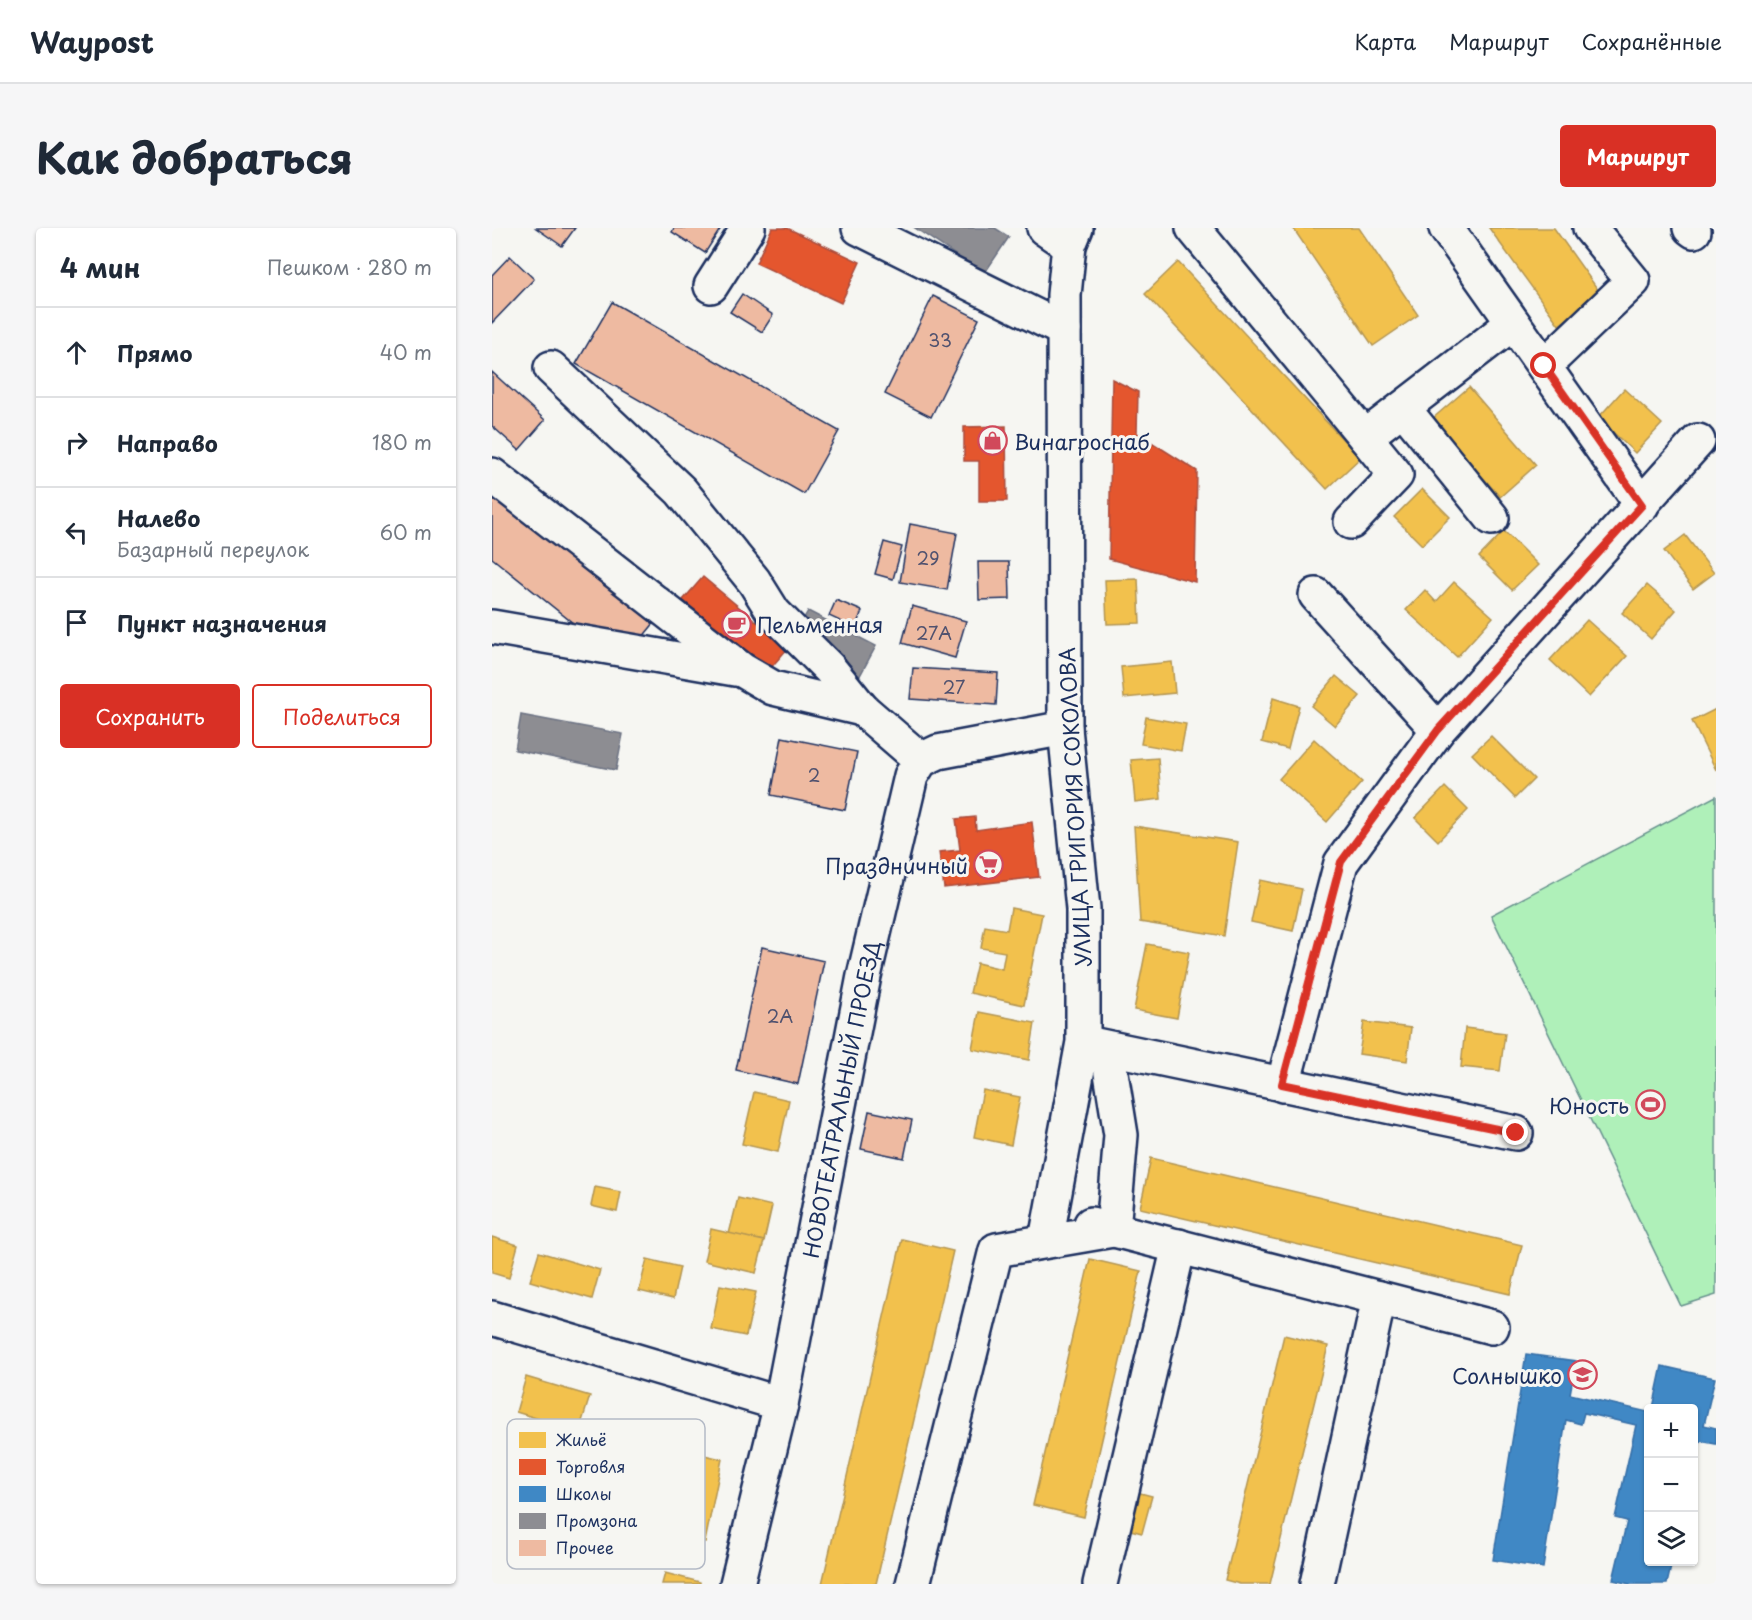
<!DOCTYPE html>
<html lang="ru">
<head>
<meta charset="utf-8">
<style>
	body { margin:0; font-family:"Playpen Sans",sans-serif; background:#f6f6f7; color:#1f2937 }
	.controls { position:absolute; right:18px; bottom:18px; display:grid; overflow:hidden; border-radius:6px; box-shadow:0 2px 4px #0004 }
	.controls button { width:54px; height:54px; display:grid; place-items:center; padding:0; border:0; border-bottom:2px solid #e0e1e3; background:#fff; color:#1f2937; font:30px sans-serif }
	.stop { position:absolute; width:18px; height:18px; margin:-14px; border:4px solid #d93025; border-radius:50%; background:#fff }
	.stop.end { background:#d93025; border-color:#fff; box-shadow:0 2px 6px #0008 }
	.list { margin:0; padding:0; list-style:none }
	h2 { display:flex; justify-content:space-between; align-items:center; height:78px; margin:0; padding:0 24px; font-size:26px }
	h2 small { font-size:20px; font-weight:400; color:#747a83 }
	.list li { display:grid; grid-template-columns:39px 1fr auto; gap:18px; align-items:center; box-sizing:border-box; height:90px; padding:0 24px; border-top:2px solid #e0e1e3 }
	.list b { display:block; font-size:22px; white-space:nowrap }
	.list p { margin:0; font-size:20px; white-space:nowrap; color:#747a83 }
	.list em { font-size:20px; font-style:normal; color:#747a83 }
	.actions { display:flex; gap:12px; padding:18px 24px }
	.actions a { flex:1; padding:14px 0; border:2px solid #d93025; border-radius:6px; text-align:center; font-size:21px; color:#d93025 }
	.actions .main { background:#d93025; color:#fff }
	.icon { flex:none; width:33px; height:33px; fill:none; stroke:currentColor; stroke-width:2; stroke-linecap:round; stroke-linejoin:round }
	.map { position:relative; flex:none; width:1224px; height:1356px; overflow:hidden; border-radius:6px }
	header { display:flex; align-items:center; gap:36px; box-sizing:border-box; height:84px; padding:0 30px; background:#fff; border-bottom:2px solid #e0e1e3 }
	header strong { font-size:28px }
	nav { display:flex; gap:33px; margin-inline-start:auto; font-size:21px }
	.intro { display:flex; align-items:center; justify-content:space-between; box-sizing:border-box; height:144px; padding:0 36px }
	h1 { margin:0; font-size:42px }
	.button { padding:15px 27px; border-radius:6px; background:#d93025; color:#fff; font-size:21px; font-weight:700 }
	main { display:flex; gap:36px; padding:0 36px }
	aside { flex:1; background:#fff; border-radius:6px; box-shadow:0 2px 4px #0004 }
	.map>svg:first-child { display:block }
</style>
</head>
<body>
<header>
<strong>Waypost</strong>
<nav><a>Карта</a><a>Маршрут</a><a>Сохранённые</a></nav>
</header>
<div class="intro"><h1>Как добраться</h1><a class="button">Маршрут</a></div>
<main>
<aside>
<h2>4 мин<small>Пешком · 280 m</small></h2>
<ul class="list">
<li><svg class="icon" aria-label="ahead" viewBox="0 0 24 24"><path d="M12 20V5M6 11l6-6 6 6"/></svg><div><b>Прямо</b></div><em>40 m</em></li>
<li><svg class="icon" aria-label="right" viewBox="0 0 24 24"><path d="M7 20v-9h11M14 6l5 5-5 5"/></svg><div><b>Направо</b></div><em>180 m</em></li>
<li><svg class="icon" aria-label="left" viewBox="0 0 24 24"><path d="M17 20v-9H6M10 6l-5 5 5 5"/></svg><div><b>Налево</b><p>Базарный переулок</p></div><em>60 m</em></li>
<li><svg class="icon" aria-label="arrive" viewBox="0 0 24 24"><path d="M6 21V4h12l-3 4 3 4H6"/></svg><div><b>Пункт назначения</b></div></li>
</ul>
<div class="actions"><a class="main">Сохранить</a><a>Поделиться</a></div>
</aside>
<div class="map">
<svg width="1224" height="1356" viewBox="0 0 1224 1356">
	<rect width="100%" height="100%" fill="#f6f6f2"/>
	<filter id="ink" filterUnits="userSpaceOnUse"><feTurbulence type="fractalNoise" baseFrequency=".0167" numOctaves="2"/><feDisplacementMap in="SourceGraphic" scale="12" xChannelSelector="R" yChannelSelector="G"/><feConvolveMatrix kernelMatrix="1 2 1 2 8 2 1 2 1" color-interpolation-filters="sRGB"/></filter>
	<g filter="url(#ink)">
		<polygon fill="#aff0b9" stroke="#65908c" stroke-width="1.5" points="1224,568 1224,1067 1189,1078 999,687"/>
		<g fill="#f2c14e" stroke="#b29553" stroke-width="1.5">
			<polygon points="801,0 867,0 926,87 881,118"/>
			<polygon points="997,0 1062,0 1109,66 1067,97"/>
			<polygon points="686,34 868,230 835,261 653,66"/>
			<polygon points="977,159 1044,237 1008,269 940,191"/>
			<polygon points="1132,161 1170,196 1143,225 1106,190"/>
			<polygon points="930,261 958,289 930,317 902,289"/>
			<polygon points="1012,303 1046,337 1020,362 987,329"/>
			<polygon points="1193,307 1222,345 1201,361 1172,323"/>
			<polygon points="646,351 648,395 615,396 613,352"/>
			<polygon points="962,354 1001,389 965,429 914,382 933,362 944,374"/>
			<polygon points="1155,357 1184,382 1159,411 1130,385"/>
			<polygon points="1095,392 1135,428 1097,469 1058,432"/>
			<polygon points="680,434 683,465 632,470 629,439"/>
			<polygon points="844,448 868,468 843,498 819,478"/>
			<polygon points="781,470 807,478 796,521 770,514"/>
			<polygon points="1224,481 1224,542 1200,493"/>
			<polygon points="654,489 694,496 689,523 649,516"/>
			<polygon points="999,508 1042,551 1023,570 980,526"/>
			<polygon points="822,511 870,554 835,594 787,551"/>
			<polygon points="666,530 669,571 643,574 639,532"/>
			<polygon points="953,559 976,582 946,613 923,590"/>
			<polygon points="642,598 746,614 732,708 648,694"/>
			<polygon points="768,652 810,661 801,703 759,694"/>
			<polygon points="519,680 550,686 532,777 478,765 485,735 510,741 513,724 489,720 493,698 515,702"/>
			<polygon points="655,716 697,724 685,790 642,782"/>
			<polygon points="487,784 543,795 537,832 480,821"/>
			<polygon points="872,794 919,800 915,833 867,826"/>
			<polygon points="973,800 1013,805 1008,843 969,839"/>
			<polygon points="491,862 528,869 519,917 482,909"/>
			<polygon points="262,864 297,872 286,924 250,916"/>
			<polygon points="659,930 1030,1017 1018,1066 648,980"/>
			<polygon points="103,959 129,964 125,984 99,978"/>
			<polygon points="246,970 280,978 272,1013 237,1006"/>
			<polygon points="219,1001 272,1013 264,1045 212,1033"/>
			<polygon points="0,1009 26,1017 17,1050 0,1045"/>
			<polygon points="410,1011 461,1023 384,1356 330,1356"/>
			<polygon points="47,1024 108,1042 100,1071 38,1053"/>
			<polygon points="155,1031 188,1039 181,1071 147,1063"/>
			<polygon points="598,1031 649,1043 592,1289 541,1277"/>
			<polygon points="228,1057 264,1064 254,1108 219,1101"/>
			<polygon points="792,1107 836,1118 778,1356 748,1356 733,1352"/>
			<polygon points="34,1149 98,1168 87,1203 24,1184"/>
			<polygon points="195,1223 230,1231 213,1314 178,1307 184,1278 149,1271 154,1246 189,1253"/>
			<polygon points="637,1262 660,1268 650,1305 627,1299"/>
			<polygon points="173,1345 208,1354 208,1356 170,1356"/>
		</g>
		<g fill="#e4572e" stroke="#a84b3c" stroke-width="1.5">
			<polygon points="280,0 295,0 368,34 349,75 264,35"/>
			<polygon points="620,151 646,164 645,205 705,243 703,354 617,331"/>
			<polygon points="514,198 515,273 487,273 487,233 472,233 472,199"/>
			<polygon points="211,349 296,420 276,443 191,372"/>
			<polygon points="483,589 484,602 540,594 547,649 452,660 447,624 468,622 464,591"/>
		</g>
		<g fill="#3f88c5" stroke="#346da6" stroke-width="1.5">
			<polygon points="1034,1126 1084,1133 1078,1166 1156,1184 1156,1334 1180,1334 1175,1356 1138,1356 1121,1352 1135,1293 1123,1290 1144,1197 1092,1185 1089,1196 1074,1192 1051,1340 1001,1332"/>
			<polygon points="1170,1138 1223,1150 1212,1197 1224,1200 1224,1216 1208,1213 1202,1243 1202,1180 1161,1180"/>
		</g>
		<g fill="#8d8d92" stroke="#6b7182" stroke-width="1.5">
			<polygon points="423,0 503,0 517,9 492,46"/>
			<polygon points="316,383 384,418 365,453 307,399"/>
			<polygon points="29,487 131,506 124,542 23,522"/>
		</g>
		<g fill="#eebaa1" stroke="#1b2f5e" stroke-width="1.5">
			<polygon points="44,0 83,0 70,18"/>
			<polygon points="182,0 229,0 213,25 180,4"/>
			<polygon points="18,28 42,51 0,95 0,47"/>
			<polygon points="250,66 281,87 270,104 238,84"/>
			<polygon points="441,68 487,91 439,189 393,166"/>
			<polygon points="120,74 347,203 312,266 84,136"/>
			<polygon points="0,144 53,192 27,222 0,198"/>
			<polygon points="0,264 163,394 145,416 101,411 0,330"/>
			<polygon points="418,296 465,305 455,362 408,354"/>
			<polygon points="392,314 410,319 401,351 383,346"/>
			<polygon points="486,334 517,334 518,371 487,372"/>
			<polygon points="344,372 370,383 363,400 337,388"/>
			<polygon points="420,378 474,393 463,430 410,415"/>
			<polygon points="421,440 506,445 504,477 418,471"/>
			<polygon points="290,509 365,524 353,582 279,567"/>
			<polygon points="270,719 332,733 306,856 244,842"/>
			<polygon points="377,883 420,892 412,930 369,921"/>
		</g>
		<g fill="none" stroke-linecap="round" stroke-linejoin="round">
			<defs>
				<g id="minor">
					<polyline points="367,0 572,102"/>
					<polyline points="552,0 577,17"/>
					<polyline points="701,0 873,209 1021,95"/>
					<polyline points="954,0 1150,277"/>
					<polyline points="1198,0 1202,3"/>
					<polyline points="219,58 256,0"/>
					<polyline points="1052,138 1141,53 1098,0"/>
					<polyline points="59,140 189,263 262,353 282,385 337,440 370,481"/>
					<polyline points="911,180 1000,290"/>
					<polyline points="0,247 250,442 281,460 370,481 429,532"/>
					<polyline points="859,294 904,247 873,209"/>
					<polyline points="824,367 946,502"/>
					<polyline points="0,399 243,441"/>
					<polyline points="594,815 1024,905"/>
					<polyline points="791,857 849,635 946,502 1206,213"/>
					<polyline points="599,996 1000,1099"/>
					<polyline points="554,1012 591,814 591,681 573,500 572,67 577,17 584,0"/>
					<polyline points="0,1090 289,1176"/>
					<path id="s1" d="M245 1356 289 1176 372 748 419 548 429 532 446 524 573 500"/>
					<polyline points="421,1356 504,1022 621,1002 629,907 615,820"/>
					<polyline points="608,1356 687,1018"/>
					<polyline points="825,1356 887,1070"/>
				</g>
			</defs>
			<use href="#minor" stroke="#1b2f5e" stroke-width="38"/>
			<use href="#minor" stroke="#f6f6f2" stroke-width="33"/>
		</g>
	</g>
	<g fill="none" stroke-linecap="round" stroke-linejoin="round" filter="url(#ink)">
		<polyline stroke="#d93025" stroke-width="8" points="1024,905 790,856 849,634 946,502 1150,277 1052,138"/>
	</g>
	<defs>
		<symbol id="shop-ring" viewBox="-11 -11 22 22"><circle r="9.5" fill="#f6f6f2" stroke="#d1495b" stroke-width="1.5"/><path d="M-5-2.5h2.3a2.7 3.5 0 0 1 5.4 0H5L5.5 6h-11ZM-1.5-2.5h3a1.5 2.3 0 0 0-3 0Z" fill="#d1495b"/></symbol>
		<symbol id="cafe-ring" viewBox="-11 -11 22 22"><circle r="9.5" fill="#f6f6f2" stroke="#d1495b" stroke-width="1.5"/><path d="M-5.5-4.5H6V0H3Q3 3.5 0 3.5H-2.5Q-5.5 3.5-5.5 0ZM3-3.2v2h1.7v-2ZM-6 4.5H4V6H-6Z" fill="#d1495b"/></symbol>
		<symbol id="supermarket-ring" viewBox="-11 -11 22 22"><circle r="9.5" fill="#f6f6f2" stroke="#d1495b" stroke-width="1.5"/><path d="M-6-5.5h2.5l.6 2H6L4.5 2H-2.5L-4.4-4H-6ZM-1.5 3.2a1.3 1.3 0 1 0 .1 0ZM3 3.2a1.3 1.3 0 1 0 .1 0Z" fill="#d1495b"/></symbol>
		<symbol id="stadium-ring" viewBox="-11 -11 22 22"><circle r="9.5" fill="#f6f6f2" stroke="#d1495b" stroke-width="1.5"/><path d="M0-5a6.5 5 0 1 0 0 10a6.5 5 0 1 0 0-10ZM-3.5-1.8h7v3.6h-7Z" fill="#d1495b"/></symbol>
		<symbol id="school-ring" viewBox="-11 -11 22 22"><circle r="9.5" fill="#f6f6f2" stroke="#d1495b" stroke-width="1.5"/><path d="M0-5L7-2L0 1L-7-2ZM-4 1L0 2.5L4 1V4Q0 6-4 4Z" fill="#d1495b"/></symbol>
	</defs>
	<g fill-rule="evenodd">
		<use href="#shop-ring" x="484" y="196" width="33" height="33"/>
		<use href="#cafe-ring" x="228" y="380" width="33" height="33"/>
		<use href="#supermarket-ring" x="480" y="620" width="33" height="33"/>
		<use href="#stadium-ring" x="1142" y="860" width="33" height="33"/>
		<use href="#school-ring" x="1074" y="1130" width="33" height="33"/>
	</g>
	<g text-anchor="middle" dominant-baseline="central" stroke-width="6" stroke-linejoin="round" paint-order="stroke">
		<g font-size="18" fill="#50526f">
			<text x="448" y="111">33</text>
			<text x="436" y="329">29</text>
			<text x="442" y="404">27А</text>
			<text x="462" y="458">27</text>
			<text x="322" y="546">2</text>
			<text x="288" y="787">2А</text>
		</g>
		<g font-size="21" fill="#1b2f5e" stroke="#f6f6f2" text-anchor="end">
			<text x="522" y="213" text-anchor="start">Винагроснаб</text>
			<text x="265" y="396" text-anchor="start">Пельменная</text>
			<text x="476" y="637">Праздничный</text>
			<text x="1137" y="877">Юность</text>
			<text x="1070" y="1147">Солнышко</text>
		</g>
		<g font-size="21" fill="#1b2f5e" stroke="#f6f6f2">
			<text transform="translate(582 579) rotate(-93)">УЛИЦА ГРИГОРИЯ СОКОЛОВА</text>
			<text stroke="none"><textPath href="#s1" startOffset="496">НОВОТЕАТРАЛЬНЫЙ ПРОЕЗД</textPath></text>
		</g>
	</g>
	<rect x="15" y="1191" width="198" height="150" rx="9" fill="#f6f6f2" stroke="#b4bac6" stroke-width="1.5"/>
	<rect x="27" y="1204" width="27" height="16" fill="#f2c14e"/>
	<rect x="27" y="1231" width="27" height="16" fill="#e4572e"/>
	<rect x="27" y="1258" width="27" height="16" fill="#3f88c5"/>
	<rect x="27" y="1285" width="27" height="16" fill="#8d8d92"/>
	<rect x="27" y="1312" width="27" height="16" fill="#eebaa1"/>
	<g font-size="16" fill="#1b2f5e">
		<text x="64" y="1218">Жильё</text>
		<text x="64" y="1245">Торговля</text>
		<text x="64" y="1272">Школы</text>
		<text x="64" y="1299">Промзона</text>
		<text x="64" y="1326">Прочее</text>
	</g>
</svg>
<div class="controls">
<button>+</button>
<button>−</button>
<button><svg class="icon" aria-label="layers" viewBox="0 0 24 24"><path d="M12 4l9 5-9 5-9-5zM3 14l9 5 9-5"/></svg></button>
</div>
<div class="stop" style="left:1052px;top:138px"></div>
<div class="stop end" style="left:1024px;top:905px"></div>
</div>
</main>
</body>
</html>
